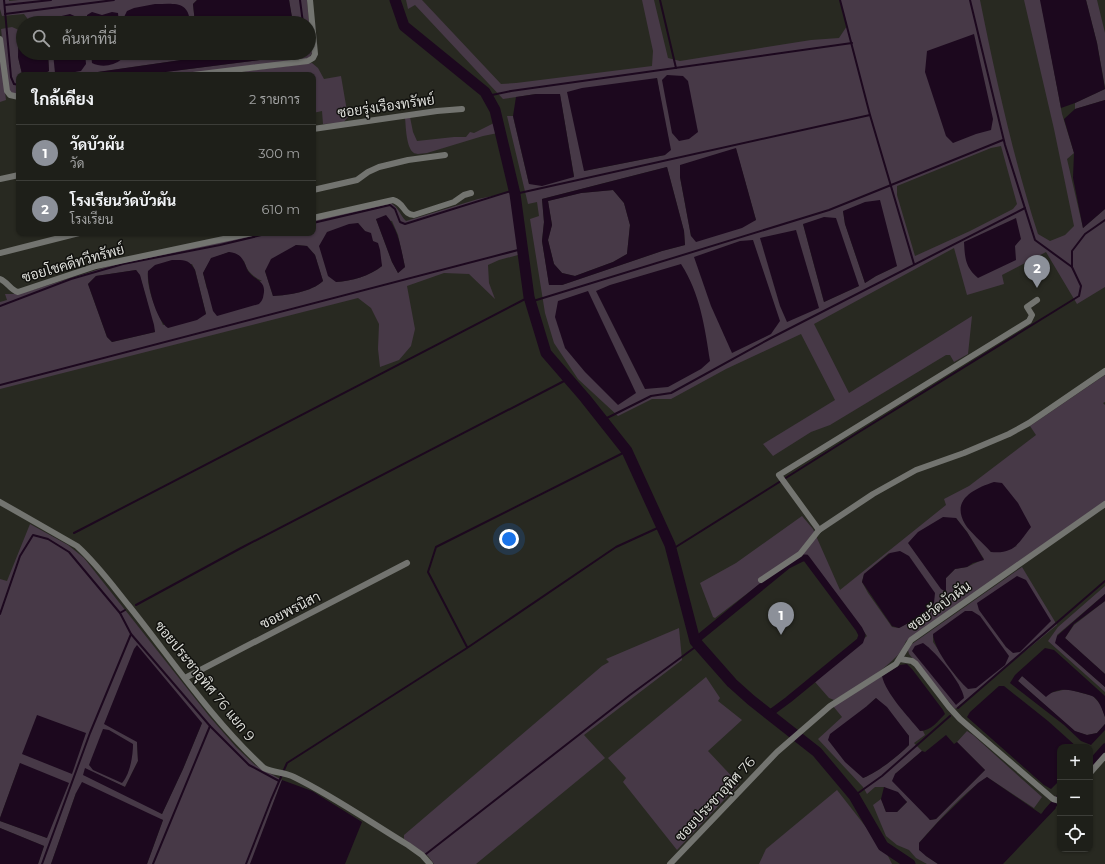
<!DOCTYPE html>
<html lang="th">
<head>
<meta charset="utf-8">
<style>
	body { margin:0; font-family:Montserrat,Sarabun,sans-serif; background:#262722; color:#f1f3f6 }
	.controls { position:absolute; right:12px; bottom:12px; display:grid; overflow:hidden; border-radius:8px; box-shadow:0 1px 3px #0004 }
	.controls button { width:36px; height:36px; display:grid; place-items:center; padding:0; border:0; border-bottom:1px solid #3c3d38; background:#1e1f19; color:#f1f3f6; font:20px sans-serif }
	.you { position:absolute; left:509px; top:539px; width:14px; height:14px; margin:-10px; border:3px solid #fff; border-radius:50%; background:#1a73e8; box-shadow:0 0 0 6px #1a73e833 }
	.badge { display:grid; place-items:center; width:26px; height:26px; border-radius:50%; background:#8c9099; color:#fff; font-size:13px; font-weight:700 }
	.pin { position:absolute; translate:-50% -33px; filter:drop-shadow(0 1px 2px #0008) }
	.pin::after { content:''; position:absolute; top:21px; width:14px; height:12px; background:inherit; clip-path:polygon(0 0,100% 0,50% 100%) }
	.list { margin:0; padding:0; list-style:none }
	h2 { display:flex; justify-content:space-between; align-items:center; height:52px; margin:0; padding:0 16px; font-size:17px }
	h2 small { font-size:13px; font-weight:400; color:#a1a2a2 }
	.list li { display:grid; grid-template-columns:26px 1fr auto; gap:12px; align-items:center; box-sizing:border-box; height:56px; padding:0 16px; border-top:1px solid #3c3d38 }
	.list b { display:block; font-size:15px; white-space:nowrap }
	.list p { margin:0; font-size:13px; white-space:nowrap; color:#a1a2a2 }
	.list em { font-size:13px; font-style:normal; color:#a1a2a2 }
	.icon { flex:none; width:22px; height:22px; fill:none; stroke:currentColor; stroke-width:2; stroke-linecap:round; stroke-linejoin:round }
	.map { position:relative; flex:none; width:1105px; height:864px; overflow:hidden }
	.search { position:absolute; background:#1e1f19; box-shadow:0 1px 3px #0004; left:16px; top:16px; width:300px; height:44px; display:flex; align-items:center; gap:10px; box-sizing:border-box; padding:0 14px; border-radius:22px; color:#a1a2a2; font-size:15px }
	.panel { position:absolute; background:#1e1f19; box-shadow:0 1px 3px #0004; left:16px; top:72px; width:300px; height:164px; border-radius:8px }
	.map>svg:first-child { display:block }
</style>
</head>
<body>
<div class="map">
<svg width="1105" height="864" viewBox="0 0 1105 864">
	<rect width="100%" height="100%" fill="#282921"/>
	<g fill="#473947" fill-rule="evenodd">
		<polygon points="0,0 9,0 9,1 19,0 197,0 193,4 195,23 30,22 24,14 2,16 0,9"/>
		<polygon points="289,0 307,0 312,53 309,58 306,60 181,75 142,75 298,55 300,53 309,53 309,23 293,23"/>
		<path d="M406 0H422L501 84 516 83 652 66 653 51 642 0H654L668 58 680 61 811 40 839 38 847 26 840 0H980C996 79 1013 157 1038 234L1050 241 1065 235 1074 226 1054 129 1024 0H1042L1041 1 1062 114 1074 153 1067 159 1083 228 1105 209V287L1077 304 1046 252 1002 275 1004 284 967 295 954 248 814 324 849 393 972 316 968 354 954 362 950 355H946L830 425 811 432 773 456 763 444 835 400 801 334 726 369 671 399H652L618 416 578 379 554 343 545 313 530 219 539 216 537 202 528 204 507 116H513L529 184 574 176 560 95 536 94 503 99 415 5 408 9ZM657 78 661 103 665 155 584 171ZM1001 146 1017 204 1013 209 970 231 915 256 897 195V186L991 148ZM736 149 756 220 691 236 680 177V166ZM667 167 684 231 685 245 662 251 562 285 549 284 542 241 544 222 542 199ZM843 211 897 266 876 276 865 283 845 224ZM803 224 859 286 824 302Z"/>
		<polygon points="1086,0 1097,0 1105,33 1105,87 1097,43"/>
		<polygon points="12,27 19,30 18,57 22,74 23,75 19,75 19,95 12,94 8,89 1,29"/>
		<polygon points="48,53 239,53 188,59 77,75 40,75 49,71"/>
		<polygon points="0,54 6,100 0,102"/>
		<polygon points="312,63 318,68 324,79 341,76 348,117 343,123 323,124 322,111 313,113 313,75 217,75"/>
		<polygon points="1105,89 1105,100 1075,109 1075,103"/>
		<path d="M410 117 413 132 417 141 454 137H466L470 132 474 133 496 122 498 133 483 136 427 153C423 153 417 155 414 153 406 148 406 126 405 118Z"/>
		<polygon points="613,190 624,203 630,225 627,254 613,262 575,276 562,273 554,264 548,240 552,225 548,201 581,193"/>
		<path d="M512 192 518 255 499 260 488 265 489 283 495 299 469 274 444 273 407 286 415 329 411 346 399 360 380 367 378 349 379 324 371 308 358 298 0 389V302L7 300 5 294H13L29 291 119 263 254 233H313V220L391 203C400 209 399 214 406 221L478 199ZM376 219 392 221 398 235 405 267 398 273 392 262ZM358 223 373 241 382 266C370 276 351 281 336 282ZM296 245 307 246 315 255 323 281C311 292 289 295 273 296L265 271ZM229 252 244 261C247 271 252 276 262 281L207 289 203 273 211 259ZM192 264 195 270 206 314 163 325C156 308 146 289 148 271ZM136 270 140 276 155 332 112 342 107 337 88 284 96 276Z"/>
		<path d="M1105 375V402L1103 403 1105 405V501L906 641C904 646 901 651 898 655 881 673 855 688 834 700L829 698 815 682 867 636 807 555 804 560 797 559 769 577 715 618 713 617 700 583 736 563 802 516 813 529 840 590 946 505 944 499 969 486 1036 435 1030 426ZM956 518 967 532 984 559 967 567 955 569 946 578ZM982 541 1017 546 991 552ZM889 553 934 603 914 620 899 628 892 627 868 593 862 582 864 574Z"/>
		<path d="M30 524 68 545 84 558 209 716 236 747 255 765 282 780 251 864H147L163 820 76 793 51 864H38L44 846 0 828V821L47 838 20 763 0 818V579L7 581ZM202 723 183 769 162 814 85 769 125 787 138 761 137 742Z"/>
		<path d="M1022 567 1057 625 955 709 909 654 908 650 912 644ZM933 634 960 682 933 642Z"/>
		<polygon points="1105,586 1105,594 1057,635 1063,650 1105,687 1105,692 1048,641 1058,627"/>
		<polygon points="1105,601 1105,674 1065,638 1074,625"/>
		<polygon points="679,628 682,660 584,735 605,758 476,864 434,864 428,856 404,839 404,835 602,666 609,662 606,659"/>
		<path d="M882 676 920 730 923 731 925 735 914 743 922 751 895 774 930 820 936 819 985 770 957 742 967 731 973 735 1042 797 1034 808 987 777C962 794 939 820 919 843L926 856 938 864H927L916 858 909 850 897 845 886 836 873 805 881 799 886 812H897L907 802 884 787H875L867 794 863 787 818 739 842 717 833 706ZM876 698 909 736V745C897 757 878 772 863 778L867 706Z"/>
		<polygon points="1022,676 1050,693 1067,689 1093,696 1101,705 1105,717 1105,724 1097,733 1087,735 1074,731 1018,681"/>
		<polygon points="706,677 720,698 718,701 742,720 708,751 739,784 677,850 623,782 626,778 608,758"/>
		<polygon points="837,790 887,854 892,864 759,864 766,849"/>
	</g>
	<g fill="#1c081e" fill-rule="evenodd">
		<polygon points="197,0 289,0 293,23 195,23 193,4"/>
		<polygon points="1040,0 1086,0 1097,43 1105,89 1075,103 1061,108"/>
		<path d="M155 4C173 4 189 0 190 23H125L124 17 127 11 134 8Z"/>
		<polygon points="92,12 102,15 112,12 118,13 119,23 87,23 87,15"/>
		<polygon points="70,14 79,18 83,23 49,23 49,19"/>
		<path d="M23 28V53H48L49 71C41 76 31 76 22 74L18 57 19 30Z"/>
		<polygon points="974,34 993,119 991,130 976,134 953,143 946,136 925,72 927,51"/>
		<polygon points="53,53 85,53 86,64 81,71 63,74 55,73"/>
		<path d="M91 53H123L122 59C113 66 102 68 92 63Z"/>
		<polygon points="128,53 186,53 137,60 130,58"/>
		<polygon points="239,53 300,53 298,55 142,75 77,75 188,59"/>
		<polygon points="667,75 683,76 688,81 698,132 689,139 679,141 672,133 662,80"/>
		<polygon points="657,78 671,150 665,155 584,171 567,92 582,88"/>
		<polygon points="536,94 560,94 574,177 542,186 529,184 513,116 516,97"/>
		<polygon points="1105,100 1105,209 1083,228 1073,178 1074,153 1064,119 1075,109"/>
		<polygon points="736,148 756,220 742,228 696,242 691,236 680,177 680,165"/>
		<path d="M667 167 684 231 685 245 662 251 562 285H549L542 241 544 222 542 199ZM613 190 624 203 630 225 627 254 613 262 575 276 562 273 554 264 548 240 552 225 548 201 581 193Z"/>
		<polygon points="880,200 897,266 876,276 865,283 845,224 843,211 865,202"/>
		<path d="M386 215C399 230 401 249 405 267L398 273 392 262 376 219Z"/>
		<polygon points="824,217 836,218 859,286 824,302 803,224"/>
		<path d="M1016 218 1021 239 1015 246 1016 260 978 278C965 267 965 258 964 242Z"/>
		<path d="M358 223 365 231 371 233 373 241 378 243 380 250 382 266C370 276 351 281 336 282L328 276 319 246 327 232 349 224Z"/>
		<polygon points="796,230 819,308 787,322 780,306 760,238"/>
		<polygon points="753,240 780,321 771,334 732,353 711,306 694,257 740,241"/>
		<path d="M296 245 307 246 315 255 323 281C311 292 289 295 273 296L265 271 271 259Z"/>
		<path d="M229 252C236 253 241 255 244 262 246 265 246 268 248 271 254 280 265 280 264 292 263 298 263 300 259 304L217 316 213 311 203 273 211 258Z"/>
		<path d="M172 260C184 260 189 259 195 270L206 314 197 320 168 328C156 320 147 285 148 271L155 265Z"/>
		<path d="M681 264C700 293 705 328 710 361L701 369 668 387 645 389 596 291 610 285Z"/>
		<polygon points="136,270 140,275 154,325 155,332 112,342 107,337 88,284 96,276"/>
		<polygon points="588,291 636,393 618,405 585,372 565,348 555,317 558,301"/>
		<path d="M994 482 1002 483 1018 503 1031 527C1018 544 1014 554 991 552 984 544 969 531 965 524 951 500 973 489 994 482Z"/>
		<polygon points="943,517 956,518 967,532 984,560 973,563 967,567 955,569 946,578 946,592 941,589 908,543 918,532"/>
		<polygon points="900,551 909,556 935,593 934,603 930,607 914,620 899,628 892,626 862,582 864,574 890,553"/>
		<polygon points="1017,576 1026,580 1051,621 1020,652 1013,653 1006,647 979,610 977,603"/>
		<polygon points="1105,594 1105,601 1074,624 1065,638 1105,674 1105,687 1055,643 1057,636"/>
		<path d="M965 611H972L980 616 1009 656 1005 665 976 688 968 689C956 678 934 650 933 634Z"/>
		<path d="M923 643C936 652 962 683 964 698L956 705 912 651 915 646Z"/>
		<polygon points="137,645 202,723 183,769 162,814 83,775 85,768 125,787 138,761 137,742 104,724 134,649"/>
		<path d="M1045 648 1054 650 1105 696V717C1102 709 1100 702 1094 697 1091 695 1086 694 1082 693 1069 689 1056 687 1046 697L1022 676 1018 681 1075 731 1087 735 1097 733 1105 724V730L1091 745 1081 741 1064 725 1010 683 1015 675Z"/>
		<path d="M907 664 912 669 943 710 945 714C938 721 931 731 920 731 908 716 886 694 882 676L900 665Z"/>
		<polygon points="999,686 1004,686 1048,721 1077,747 1060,747 1060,780 1051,789 1044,785 967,717 970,712"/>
		<path d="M876 698 887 707 909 736V745C897 757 878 772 863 778L845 762 828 740 830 734 867 706Z"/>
		<polygon points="37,715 86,733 72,774 22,754"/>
		<path d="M103 729 109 730 133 744C133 756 130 774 122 783L93 770 89 765Z"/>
		<polygon points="946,735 954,744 957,742 985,770 936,819 930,820 892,781 895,774 922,751 925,752"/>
		<polygon points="20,763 69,783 47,838 0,821 0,818"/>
		<polygon points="987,777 1041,814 1051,803 1056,808 1003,864 938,864 926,856 919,850 919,843 938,822 978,783"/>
		<polygon points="282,780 312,791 362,822 345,864 250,864"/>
		<polygon points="82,782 163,820 147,864 51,864 76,793"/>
		<polygon points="884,787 898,792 907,802 897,812 886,812 881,799"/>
		<polygon points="0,828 44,846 38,864 0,864"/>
	</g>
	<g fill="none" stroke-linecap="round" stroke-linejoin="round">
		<g stroke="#1c081e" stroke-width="2">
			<polyline points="4,0 11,77 14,84 19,85"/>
			<polyline points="300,0 303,23"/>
			<polyline points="660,0 676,68"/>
			<polyline points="840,0 870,115 914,264"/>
			<polyline points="5,5 51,0"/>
			<polyline points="5,14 114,0"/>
			<polyline points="487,96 511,91 852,43"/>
			<polyline points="515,194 870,115"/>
			<polyline points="313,223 390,205 395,209 400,222 405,224 514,190"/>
			<polyline points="1072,267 1072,251 1085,234 1105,220"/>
			<polyline points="530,302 829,210 1003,140"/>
			<polyline points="0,306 71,279 123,264 220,245 270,233"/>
			<polyline points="0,385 522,249"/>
			<polyline points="603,420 651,396 671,393 771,338 1025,208"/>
			<polyline points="74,533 529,297"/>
			<polyline points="671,550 859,432 1079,296 1081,286 1072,267 1035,240 1005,145 970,0"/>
			<polyline points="136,605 241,548 568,379"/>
			<polyline points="0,614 20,556 33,535 48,539 69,552 120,613"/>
			<polyline points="131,634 210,726 249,765 279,781"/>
			<polyline points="467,647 428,572 436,547 627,451"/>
			<polyline points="958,708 1105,581"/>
			<polyline points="854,796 882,776 950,716"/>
			<polyline points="426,854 630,695 698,645"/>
			<polyline points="42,864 90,733 131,634 120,613 125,610"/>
			<polyline points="153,864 210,726"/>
			<polyline points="246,864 271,800 287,763 467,648 616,547 662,526"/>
		</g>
		<g stroke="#1c081e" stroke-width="7">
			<polyline points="695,641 788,565 802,558 806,558 859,629 862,635 860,641 788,700 769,714"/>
			<polyline points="1090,764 1105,747"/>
			<polyline points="1047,812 1060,797"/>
		</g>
		<polyline stroke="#1c081e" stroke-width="11" points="395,0 404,26 485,92 495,110 515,194 529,297 546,353 585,398 627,451 670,545 695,641 732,683 751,700 817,752 854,796 883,846 910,864"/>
		<g stroke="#737470" stroke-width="6">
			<polyline points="0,39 7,91 10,95 19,97"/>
			<polyline points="193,75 308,61 313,58 315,54 310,0"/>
			<polyline points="313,129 437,111 462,109"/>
			<polyline points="0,179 19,175"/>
			<polyline points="313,190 357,180 368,172 379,167 408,160 445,155"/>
			<path d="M313 218 393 200C405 203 403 215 414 215L454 202 464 195 471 193"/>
			<polyline points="0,253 79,233"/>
			<path d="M0 279C8 282 10 290 18 292L96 266 252 233"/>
			<path d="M0 502 77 546C97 564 112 585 129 606 173 661 212 720 264 768 274 773 284 772 294 777 333 796 370 822 408 845L422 855 430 864"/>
			<polyline points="819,530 779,475 1029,321 1032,315 1027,307 1037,300"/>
			<polyline points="761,580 800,554 819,530 873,494 916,470 964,453 1009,434 1029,423 1105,371"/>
			<polyline points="900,659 912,661 916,664 949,707 960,719 1053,799 1060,801"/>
			<polyline points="185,678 407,563"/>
			<polyline points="1090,773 1105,756"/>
			<polyline points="670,864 777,752 830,706 896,664 911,640 1105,504"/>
		</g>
	</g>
	<g text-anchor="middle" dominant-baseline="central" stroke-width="3" stroke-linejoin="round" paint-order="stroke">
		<g font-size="14" fill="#ddded9" stroke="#11110e">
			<text transform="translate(386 106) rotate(-8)">ซอยรุ่งเรืองทรัพย์</text>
			<text transform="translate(73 263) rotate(-16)">ซอยโชคดีทวีทรัพย์</text>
			<text transform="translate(939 606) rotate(-36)">ซอยวัดบัวผัน</text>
			<text transform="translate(290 610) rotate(-27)">ซอยพรนิสา</text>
			<text transform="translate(205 681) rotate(51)">ซอยประชาอุทิศ 76 แยก 9</text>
			<text transform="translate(715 799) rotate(-47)">ซอยประชาอุทิศ 76</text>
		</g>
	</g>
</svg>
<div class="controls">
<button>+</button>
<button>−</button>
<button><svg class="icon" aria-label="locate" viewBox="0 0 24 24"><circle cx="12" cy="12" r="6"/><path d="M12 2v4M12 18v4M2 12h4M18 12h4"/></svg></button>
</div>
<div class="you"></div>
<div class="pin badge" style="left:781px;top:635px">1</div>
<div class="pin badge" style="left:1037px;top:288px">2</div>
<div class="search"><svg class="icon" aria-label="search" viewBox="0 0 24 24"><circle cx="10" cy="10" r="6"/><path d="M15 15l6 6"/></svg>ค้นหาที่นี่</div>
<section class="panel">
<h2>ใกล้เคียง<small>2 รายการ</small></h2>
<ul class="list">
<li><span class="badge">1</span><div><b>วัดบัวผัน</b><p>วัด</p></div><em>300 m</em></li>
<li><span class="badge">2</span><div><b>โรงเรียนวัดบัวผัน</b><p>โรงเรียน</p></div><em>610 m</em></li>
</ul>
</section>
</div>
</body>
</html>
